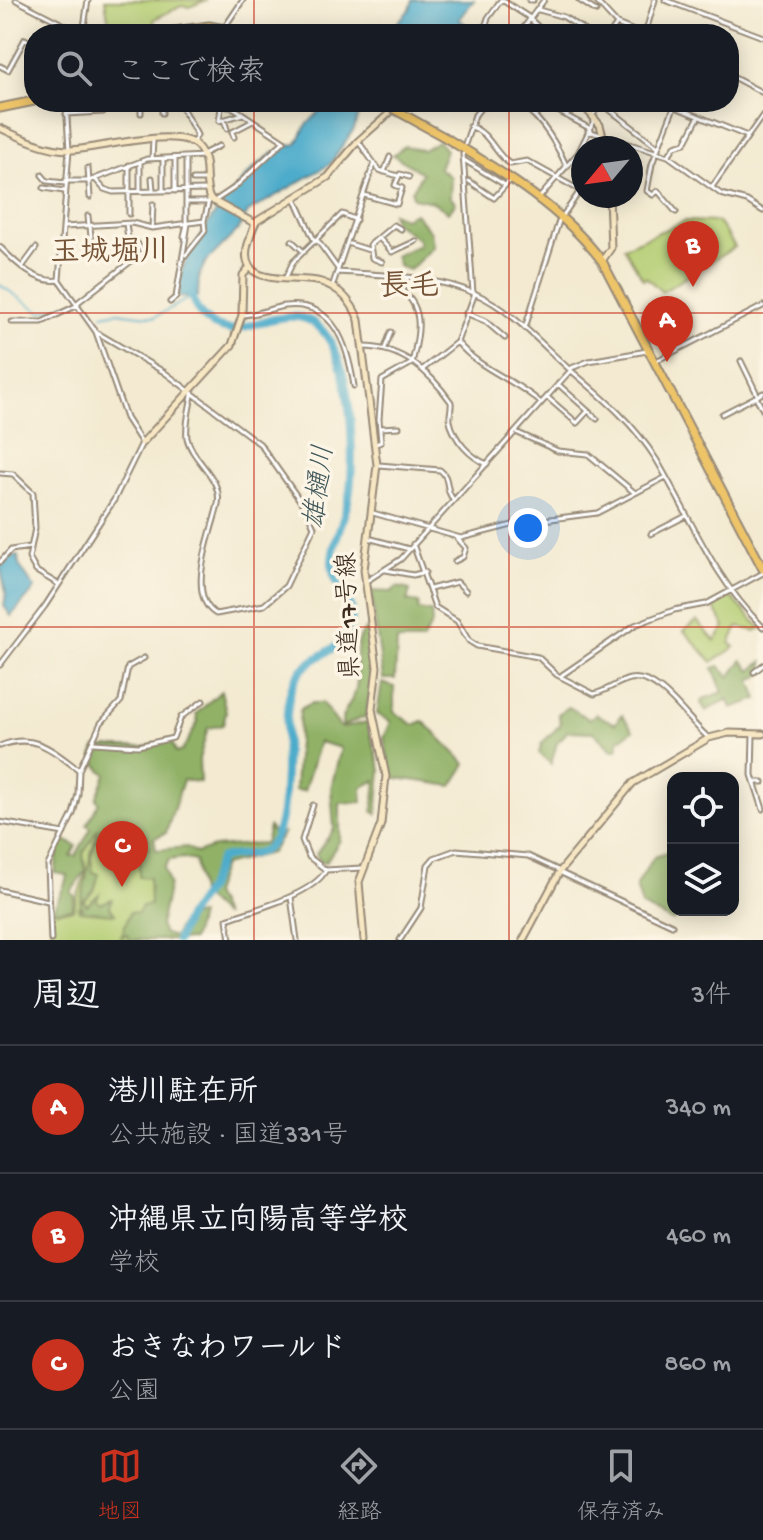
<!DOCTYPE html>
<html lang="ja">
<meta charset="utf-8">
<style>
:root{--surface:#171b24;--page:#242831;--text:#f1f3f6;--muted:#9ea1a6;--line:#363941;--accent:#c8321e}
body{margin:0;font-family:"Gochi Hand","Klee One",sans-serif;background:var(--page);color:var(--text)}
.controls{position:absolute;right:24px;bottom:24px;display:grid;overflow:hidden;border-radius:16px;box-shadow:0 4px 20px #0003}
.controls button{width:72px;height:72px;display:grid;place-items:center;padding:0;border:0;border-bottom:2px solid var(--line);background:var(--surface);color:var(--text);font:40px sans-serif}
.compass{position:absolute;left:571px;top:136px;width:72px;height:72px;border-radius:50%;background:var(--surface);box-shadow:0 4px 20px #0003;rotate:241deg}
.you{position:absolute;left:528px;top:528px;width:28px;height:28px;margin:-20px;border:6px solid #fff;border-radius:50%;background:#1a73e8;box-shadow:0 0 0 12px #1a73e833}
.badge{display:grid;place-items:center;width:52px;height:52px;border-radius:50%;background:var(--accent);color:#fff;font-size:26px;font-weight:700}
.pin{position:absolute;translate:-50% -66px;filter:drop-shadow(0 2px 4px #0008)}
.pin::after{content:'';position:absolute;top:42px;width:28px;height:24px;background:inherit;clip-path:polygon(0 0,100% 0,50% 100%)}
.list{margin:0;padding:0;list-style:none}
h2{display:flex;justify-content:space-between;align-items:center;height:104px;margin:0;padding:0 32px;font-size:34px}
h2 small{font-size:26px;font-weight:400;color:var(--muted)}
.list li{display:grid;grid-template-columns:52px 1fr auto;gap:24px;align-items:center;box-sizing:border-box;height:128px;padding:0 32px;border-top:2px solid var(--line)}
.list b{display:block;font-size:30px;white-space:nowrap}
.list p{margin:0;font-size:26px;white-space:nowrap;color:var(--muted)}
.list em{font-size:26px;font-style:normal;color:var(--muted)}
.icon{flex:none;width:44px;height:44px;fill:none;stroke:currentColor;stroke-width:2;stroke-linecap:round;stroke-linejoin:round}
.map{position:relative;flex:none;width:763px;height:940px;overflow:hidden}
.search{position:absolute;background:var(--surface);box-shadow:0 4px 20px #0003;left:24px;right:24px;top:24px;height:88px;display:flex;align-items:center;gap:20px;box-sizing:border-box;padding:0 28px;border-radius:32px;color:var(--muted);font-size:30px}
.sheet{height:488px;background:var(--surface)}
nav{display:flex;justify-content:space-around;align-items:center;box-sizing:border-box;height:112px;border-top:2px solid var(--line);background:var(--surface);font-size:22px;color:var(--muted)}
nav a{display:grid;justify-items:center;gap:4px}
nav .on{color:var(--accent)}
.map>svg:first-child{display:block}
.green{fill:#b5ce74;stroke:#787c49;stroke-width:2}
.forest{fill:#90b166;stroke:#666e42;stroke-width:2}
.water{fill:#4daccb;stroke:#446b74;stroke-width:2}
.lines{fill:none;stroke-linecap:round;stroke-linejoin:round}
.stream{stroke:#4daccb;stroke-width:2}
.river{stroke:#4daccb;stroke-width:8}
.street-casing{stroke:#978a78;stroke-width:7}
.secondary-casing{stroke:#978a78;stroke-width:9}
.highway-casing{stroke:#978a78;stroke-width:11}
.street{stroke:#fff;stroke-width:3}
.secondary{stroke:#f8e7c3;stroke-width:5}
.highway{stroke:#eec469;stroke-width:7}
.highway-bridge-casing{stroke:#978a78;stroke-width:11;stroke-linecap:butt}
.highway-bridge{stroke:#eec469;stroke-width:7}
.grid{fill:none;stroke:#c8321e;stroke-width:2;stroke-opacity:0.55}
.labels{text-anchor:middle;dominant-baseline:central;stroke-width:7;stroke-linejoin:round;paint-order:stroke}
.street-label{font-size:26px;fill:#3b2a1e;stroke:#fcf5e5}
.water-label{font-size:28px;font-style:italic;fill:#41585b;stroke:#fcf5e5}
.quarter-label{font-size:30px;font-weight:bold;fill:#755337;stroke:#fcf5e5}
</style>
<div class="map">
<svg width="763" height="940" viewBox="0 0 763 940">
<rect width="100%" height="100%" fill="#fcf5e5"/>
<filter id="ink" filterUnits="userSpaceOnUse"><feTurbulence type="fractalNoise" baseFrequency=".0125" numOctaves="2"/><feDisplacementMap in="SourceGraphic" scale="16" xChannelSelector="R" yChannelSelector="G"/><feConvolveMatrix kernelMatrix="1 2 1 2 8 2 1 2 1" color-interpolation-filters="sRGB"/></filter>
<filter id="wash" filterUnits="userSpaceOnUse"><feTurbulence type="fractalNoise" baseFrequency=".006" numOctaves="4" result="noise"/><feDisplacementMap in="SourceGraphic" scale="32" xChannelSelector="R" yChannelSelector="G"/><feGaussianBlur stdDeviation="1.8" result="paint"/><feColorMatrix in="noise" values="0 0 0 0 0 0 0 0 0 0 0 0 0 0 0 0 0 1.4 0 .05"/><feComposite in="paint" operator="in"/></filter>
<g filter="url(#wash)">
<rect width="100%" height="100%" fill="#f3ead1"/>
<path class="green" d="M105,0H207L189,7L181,6L154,19L155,29L133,34L124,27L109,24Z
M685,221L718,222L735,247L662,292L646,277L643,279L624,247Z
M729,595L761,628L755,631L738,627L730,643L735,647L712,662L684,631L697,621L715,641L725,627L712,604Z
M115,824L154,835L148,940H52L50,911L73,910L86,871L83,854L96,829Z"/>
<path class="forest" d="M438,141L446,150L439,168L451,177L450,197L456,203L448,212L433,202L413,198L412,191L422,173L393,155L404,146L423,150Z
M392,213L404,218L415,213L431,232L433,247L410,270L399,267L395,256L419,245L418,239L394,222Z
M397,587L410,590L407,601L419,603L418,610L431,612L432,624L422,641H397L395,679H383L371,591L391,592Z
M368,626L371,677L367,716L342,726C341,710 353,703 356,689C360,667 350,644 368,626Z
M742,660L751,671L763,661V673L751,681L758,699L732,708L728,699L706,711L701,703L703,699L723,692L713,668L719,666L730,677Z
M382,683L394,687V712L414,725L423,721L466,764L452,786L391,777L384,738L391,722L377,714Z
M221,691L226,711L223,725L208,728L199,759L200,782L183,780L166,833L154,838L156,850L187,847L196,853L214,847L265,843L269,827L274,834L271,847L284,832L271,853L223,865L213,894L224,917L200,894L195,861L183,858L169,860L164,868L169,884L160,926L164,934L175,937C178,924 186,916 200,915L192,940H130L127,934L121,937L130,912L138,913L142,906L150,905L149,878L139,877V851L149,849L147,835C126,836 125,824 97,830L83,854L85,871L71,892L75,896L72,909L52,911C57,900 65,889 67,875L55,873L58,852L65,840L76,846L71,856H76L91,828L87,825L99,802L96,799L106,774C98,768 89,757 96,747H145L171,740L176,753L182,751L198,722L196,714Z
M312,703H322L341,728L367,722L381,770L377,814L373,812L376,780L362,787V802L340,803V840L326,862H320L316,854L334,829L331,788L341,748L319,742L304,791L295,790L300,709Z
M569,707L589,719L596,714L615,724L622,715L633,730L619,740L617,750H612L593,732L568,731L557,743L551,764L539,753L542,743L561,724L558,714Z
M111,830L108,840L96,841L91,857L93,872L99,874L94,891L83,901L87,905L99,894L97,900L100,904L112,899L110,907L115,914L79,911L78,907L83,908L80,904C88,879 87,856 98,833Z
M673,851V910H688L672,921L642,906L636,886L654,857Z"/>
<path class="water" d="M413,0H474L459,19L469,27L463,34H387L410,9Z
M328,102H378L361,105L354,129L330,164L248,212L238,230L205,263L199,276L198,296L179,297C179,285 180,272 186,261C204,226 257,148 297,144L305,127Z
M13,556H18L19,565L35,589L11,616L4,606L6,593L0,566Z"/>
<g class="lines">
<path class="stream" d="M0,285L41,312L71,303
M102,315L118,312L155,317L191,297"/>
<path class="river" d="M177,940L186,919L208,888L220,859C233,853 249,857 262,851C298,836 277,719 293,684C302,661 326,655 344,641C367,594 332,596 332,562C333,540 345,518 349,497C356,456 354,322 297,317C276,315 252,326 231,330C208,327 194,313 190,289"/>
</g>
</g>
<g filter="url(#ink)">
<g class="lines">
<defs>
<path id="street" d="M16,0L82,34
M502,0L530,18
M529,0H533
M579,0L596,11
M595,0L617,24L641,34
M665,0L763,37
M539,10L564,17L590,34
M530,19L546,34L548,30L556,34
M83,34L88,0
M220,34L243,0
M483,34L488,18L501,0
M519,34L544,0
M610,34L617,24
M645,34L655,0
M0,66L8,70L25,39L34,45
M729,75L763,93
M66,102L69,150L59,280L96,332L164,372L260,444L306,509L314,527L286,586L264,605L216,614C184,595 213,530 218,504C223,478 192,461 187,438C185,425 190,408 192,395
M141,102V113
M162,102V113
M179,102L197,135L193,143
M203,102L234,108L284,141L234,188L213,202
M516,102C540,114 556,143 567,167
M541,102L589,128
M663,102L747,136
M601,103L658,147
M221,107L219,121L243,114
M66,114L103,112
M593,115L601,102
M224,120L227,129
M470,126C491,134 493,152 510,164L527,161L583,192
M588,131L668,156L721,194L747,201L763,211
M234,137L232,132L253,121
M358,141L379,170L398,176
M465,144L475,115L485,102
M203,154L219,146
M463,154L473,293
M668,156L675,146L685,143L698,118
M175,158V191
M152,159L153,140
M163,159V191
M186,159V222
M464,160L505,185
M88,168L90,197
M384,172L390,157
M42,175L47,181L65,183
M152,178L153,190
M95,179L104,189L113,192L206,190
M193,180H205
M65,181H89L147,159L204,156
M469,181L494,198L511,179
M712,187L763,115
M44,188L64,191
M140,191V162
M364,195L397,204L402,188L395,185L400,174L409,177
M597,196L609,199
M540,197L578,153L595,119
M295,198L315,242
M186,202H206
M676,212L658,191L653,195L647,191L652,164L676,102
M129,214V165
M88,216L89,226
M90,226L91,237
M64,227L132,223L152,228L204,221L209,200
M152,228L153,204
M184,236L187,224
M380,239L392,252L416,241
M317,240L338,269
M292,241L304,252
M350,244L369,250
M0,247C15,262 36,284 59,280
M186,255L205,231L204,221
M382,262L372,258L370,245L394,225L401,229
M22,267L36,248
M337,272C382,275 431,275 474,293C511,309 539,342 568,368C602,397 632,421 656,459C691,518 713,578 763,627
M407,278L402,291C426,309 418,338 412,363
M285,279L293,262L342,214L356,220
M332,287L374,163
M170,302L176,297L188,224
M77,303L143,252L135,240L128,238L126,224
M466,313L485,321L505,338
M242,315C257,315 270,308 285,306C335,300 348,347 354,386
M12,322H42L78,305
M525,328L559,221L580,191
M457,342C481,371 515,379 541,403
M363,347C402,347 429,371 451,402C452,408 449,414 450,421C454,440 470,457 487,464
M385,348L391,332
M656,361L763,306
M741,361L758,396
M423,369L457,342L475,293
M569,369L589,361L647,351
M558,384L597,419
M547,397L577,423L588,411
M756,397L763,410
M722,414L763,393
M380,428L399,427
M518,433L558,451L588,454L635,493
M376,444L381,442L379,419L382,380L412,363
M379,465L440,470C451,478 444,491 454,500
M0,473L13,474L33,493L35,528L29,558L36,571L58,584
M373,513L461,538L520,523L597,513L666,477
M651,534L686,516
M368,538L409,549
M413,544L435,607L457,621L469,641L477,646L538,657L557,675L594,694C607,691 617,682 630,679C660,673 688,722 709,738
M455,561L463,557L466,548L457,538
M0,562L11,550L30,547
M386,570L413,575L425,572
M365,582L401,559L571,370
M430,589L457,582L466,591
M0,665L45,606L114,500L142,443L126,418L96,332
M754,672L763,665
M562,675L635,625L674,610L706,604L763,573
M753,735L752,775L763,809
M94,743L138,746L173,738L181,717L203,701
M0,746C34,732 52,750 79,770
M754,782H763
M313,805L302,840L309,857L326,870L362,868
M0,822L64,833
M559,872L672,925
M0,890L48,901
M291,897L297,940
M51,940L48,865L73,814L78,794L79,770L101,723L121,701L128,667L144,658
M230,940L227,919C253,910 313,895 326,870
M400,940L421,908L428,865L434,858L456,850L528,856L560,871"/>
<path id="secondary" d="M580,102L600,125L606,148
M0,128C21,138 46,150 70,150C98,149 178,126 197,146C212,162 202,182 210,199L254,223
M602,261L611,248L609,196
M142,443L232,345L242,315L243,275L249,268
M364,940L359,882L381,824L386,776L372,709L377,667L364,570L377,465L359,320C352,302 340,288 321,282C295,275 236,289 248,244C251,236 252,228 257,221L328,177L358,141L402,102
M523,940L560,871L633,783L709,738L729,733L763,734"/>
<path id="highway" d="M153,34L209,26L253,34
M0,108L34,101
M446,138C502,172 562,208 602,261L763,569"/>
</defs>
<use href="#street" class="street-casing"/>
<use href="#secondary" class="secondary-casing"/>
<use href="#highway" class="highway-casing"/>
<use href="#street" class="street"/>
<use href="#secondary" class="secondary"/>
<use href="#highway" class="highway"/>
<defs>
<path id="highway-bridge" d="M381,102L446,138"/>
</defs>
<use href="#highway-bridge" class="highway-bridge-casing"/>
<use href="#highway-bridge" class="highway-bridge"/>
</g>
</g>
<path class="grid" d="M254,0V34M509,0V34M254,102V940M509,102V940M0,313H763M0,627H763"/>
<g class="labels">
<g class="street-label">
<text transform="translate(351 616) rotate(-92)">県道17号線</text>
</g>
<g class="water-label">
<text transform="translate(321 487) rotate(-83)">雄樋川</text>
</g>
<g class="quarter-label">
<text x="110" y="254">玉城堀川</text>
<text x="409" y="288">長毛</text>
</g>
</g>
</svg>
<div class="controls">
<button><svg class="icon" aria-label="locate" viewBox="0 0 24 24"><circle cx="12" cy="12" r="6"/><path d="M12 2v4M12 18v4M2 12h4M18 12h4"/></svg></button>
<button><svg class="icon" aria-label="layers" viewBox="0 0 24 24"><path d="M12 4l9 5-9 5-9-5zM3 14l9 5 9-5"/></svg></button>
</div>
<svg class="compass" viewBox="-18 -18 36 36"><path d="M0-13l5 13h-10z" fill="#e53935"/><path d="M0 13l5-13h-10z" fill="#9ea1a6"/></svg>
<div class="you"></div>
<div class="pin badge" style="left:667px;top:362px">A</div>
<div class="pin badge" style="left:693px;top:287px">B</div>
<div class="pin badge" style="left:122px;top:887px">C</div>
<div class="search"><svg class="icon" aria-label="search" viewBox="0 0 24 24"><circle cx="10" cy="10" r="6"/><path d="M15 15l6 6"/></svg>ここで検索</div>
</div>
<section class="sheet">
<h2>周辺<small>3件</small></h2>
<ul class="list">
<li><span class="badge">A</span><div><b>港川駐在所</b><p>公共施設 · 国道331号</p></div><em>340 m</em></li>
<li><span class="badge">B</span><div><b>沖縄県立向陽高等学校</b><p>学校</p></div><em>460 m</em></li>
<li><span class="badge">C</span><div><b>おきなわワールド</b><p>公園</p></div><em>860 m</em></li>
</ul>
</section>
<nav>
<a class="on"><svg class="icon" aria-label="map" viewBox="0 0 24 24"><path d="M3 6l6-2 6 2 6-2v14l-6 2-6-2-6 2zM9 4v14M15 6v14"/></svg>地図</a>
<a><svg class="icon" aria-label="directions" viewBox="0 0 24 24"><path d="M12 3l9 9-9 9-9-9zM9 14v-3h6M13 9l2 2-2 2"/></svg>経路</a>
<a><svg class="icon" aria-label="saved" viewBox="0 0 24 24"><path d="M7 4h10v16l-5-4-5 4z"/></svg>保存済み</a>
</nav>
